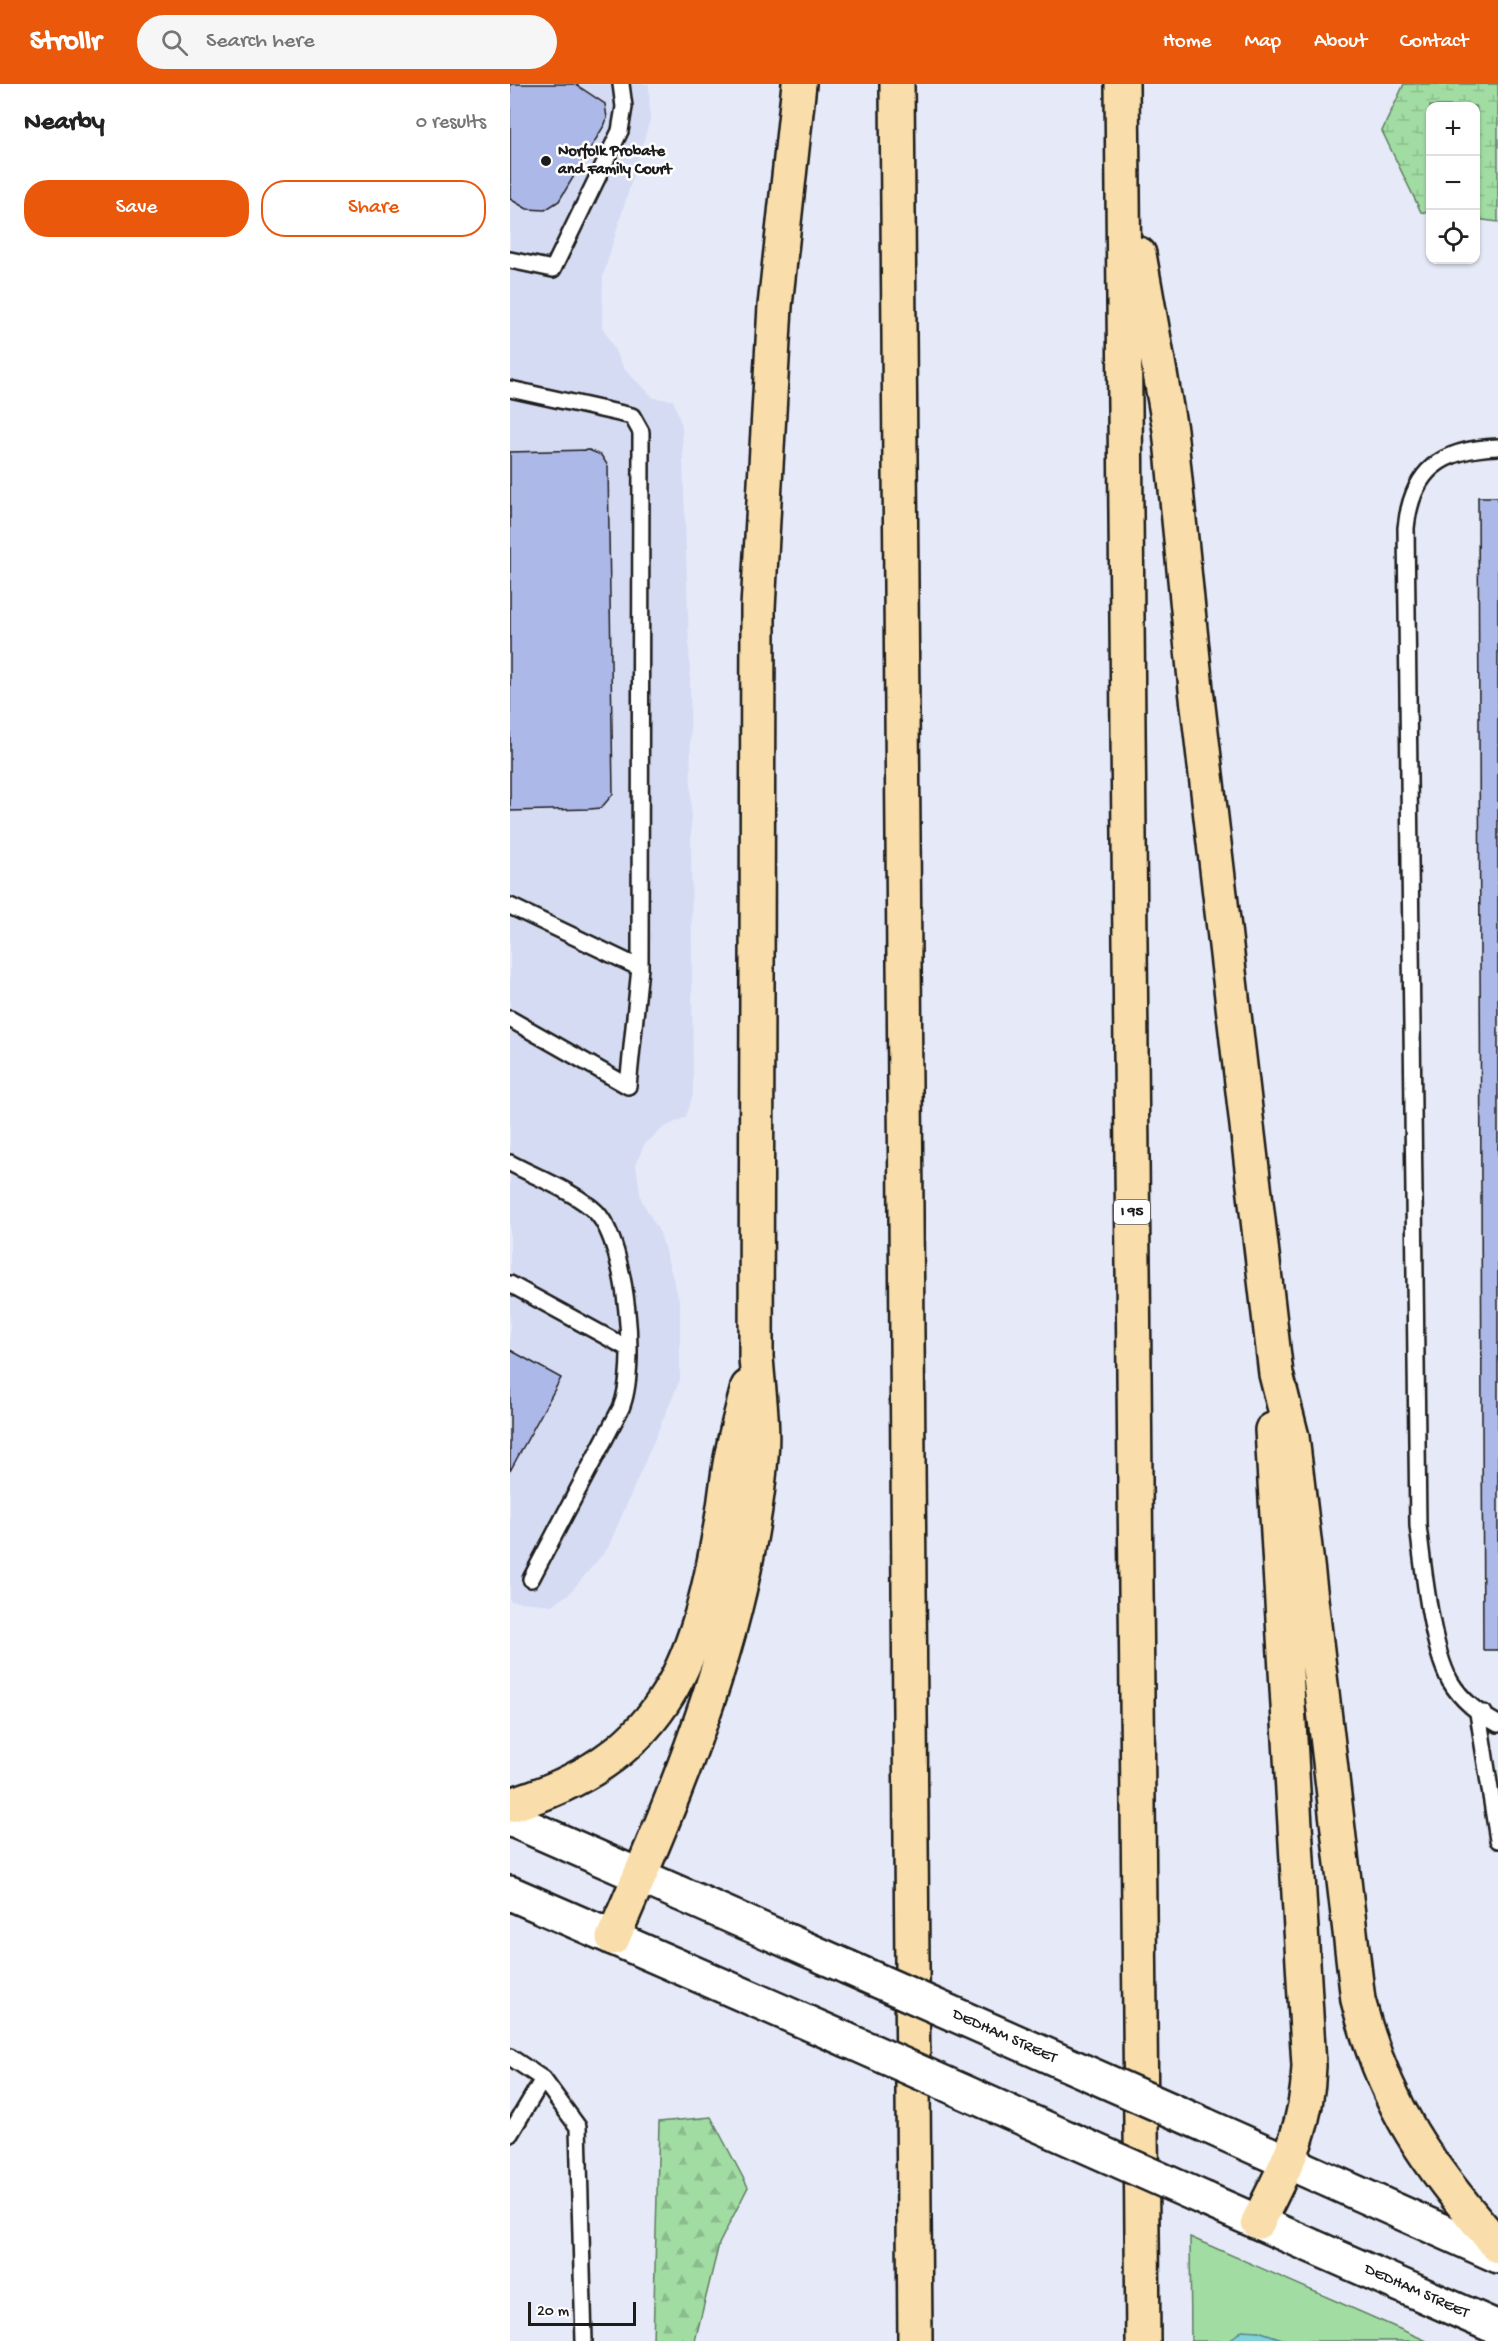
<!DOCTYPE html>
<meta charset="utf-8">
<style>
:root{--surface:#fff;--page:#f6f6f6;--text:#222;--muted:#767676;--line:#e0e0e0;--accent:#ea580c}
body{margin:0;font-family:"Gochi Hand",sans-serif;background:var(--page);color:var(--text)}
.controls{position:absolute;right:18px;top:18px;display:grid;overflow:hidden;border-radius:12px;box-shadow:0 2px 4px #0004}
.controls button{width:54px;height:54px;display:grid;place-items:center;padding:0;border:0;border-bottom:2px solid var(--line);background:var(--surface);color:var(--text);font:30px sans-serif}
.scale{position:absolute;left:18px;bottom:15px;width:108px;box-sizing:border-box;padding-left:6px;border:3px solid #1c1c1c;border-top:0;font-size:16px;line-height:21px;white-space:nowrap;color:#1c1c1c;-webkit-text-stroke:4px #fff;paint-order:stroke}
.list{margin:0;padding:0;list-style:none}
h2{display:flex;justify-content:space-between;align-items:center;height:78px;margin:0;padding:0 24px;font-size:26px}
h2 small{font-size:20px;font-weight:400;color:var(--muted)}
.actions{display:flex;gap:12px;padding:18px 24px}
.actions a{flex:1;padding:14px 0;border:2px solid var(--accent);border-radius:24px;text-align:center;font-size:21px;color:var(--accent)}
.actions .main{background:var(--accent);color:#fff}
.icon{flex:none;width:33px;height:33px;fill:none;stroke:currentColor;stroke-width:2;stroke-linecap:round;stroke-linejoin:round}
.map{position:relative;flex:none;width:988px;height:2257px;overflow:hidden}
header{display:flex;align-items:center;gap:36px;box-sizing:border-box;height:84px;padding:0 30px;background:var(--accent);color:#fff}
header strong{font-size:28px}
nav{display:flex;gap:33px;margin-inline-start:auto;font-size:21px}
.search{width:420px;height:54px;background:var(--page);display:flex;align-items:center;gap:15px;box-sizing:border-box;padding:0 21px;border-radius:33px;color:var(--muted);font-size:22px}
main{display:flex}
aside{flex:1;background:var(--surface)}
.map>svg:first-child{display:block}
.built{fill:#d5dbf3}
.grass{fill:#a1dca3;stroke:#5e7c60;stroke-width:1.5}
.forest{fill:url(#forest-firs);stroke:#5e7c60;stroke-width:1.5}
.wetland{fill:url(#wetland-marsh);stroke:#5e7c60;stroke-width:1.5}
.water{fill:#82d2dc;stroke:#59898f;stroke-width:1.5}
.building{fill:#acb8e8;stroke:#1c1c1c;stroke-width:1.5}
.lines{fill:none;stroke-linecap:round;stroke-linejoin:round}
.lane-casing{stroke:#1c1c1c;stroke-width:20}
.secondary-casing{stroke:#1c1c1c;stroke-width:38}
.highway-casing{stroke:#1c1c1c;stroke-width:38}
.lane{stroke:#fff;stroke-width:15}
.secondary{stroke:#fff;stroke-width:33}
.highway{stroke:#f9deab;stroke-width:33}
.secondary-bridge-casing{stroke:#1c1c1c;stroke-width:38;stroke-linecap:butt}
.secondary-bridge{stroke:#fff;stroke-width:33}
.poi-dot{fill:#1c1c1c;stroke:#fff;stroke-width:2}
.labels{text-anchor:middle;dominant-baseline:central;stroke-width:5;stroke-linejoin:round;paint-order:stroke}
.shield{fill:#fff;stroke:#606060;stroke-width:1.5}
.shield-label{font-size:15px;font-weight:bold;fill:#1c1c1c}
.poi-label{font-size:16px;font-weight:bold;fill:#1c1c1c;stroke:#fff;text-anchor:start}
.street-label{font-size:16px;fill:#1c1c1c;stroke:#fff}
</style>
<header>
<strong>Strollr</strong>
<div class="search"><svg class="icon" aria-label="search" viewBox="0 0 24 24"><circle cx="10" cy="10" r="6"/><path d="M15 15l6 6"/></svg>Search here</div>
<nav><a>Home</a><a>Map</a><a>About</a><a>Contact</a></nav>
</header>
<main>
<aside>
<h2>Nearby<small>0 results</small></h2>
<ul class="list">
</ul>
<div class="actions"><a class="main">Save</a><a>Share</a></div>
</aside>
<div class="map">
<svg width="988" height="2257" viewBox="0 0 988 2257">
<defs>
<pattern id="forest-firs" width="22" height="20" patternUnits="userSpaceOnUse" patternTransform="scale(1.5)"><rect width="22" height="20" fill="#a1dca3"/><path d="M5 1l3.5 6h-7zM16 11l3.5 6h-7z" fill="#8abc8c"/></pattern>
<pattern id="wetland-marsh" width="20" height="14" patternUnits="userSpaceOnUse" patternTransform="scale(1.5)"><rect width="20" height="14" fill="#a1dca3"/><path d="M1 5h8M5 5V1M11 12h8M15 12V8" fill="none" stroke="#8abc8c"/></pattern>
</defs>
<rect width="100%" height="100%" fill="#e6eaf8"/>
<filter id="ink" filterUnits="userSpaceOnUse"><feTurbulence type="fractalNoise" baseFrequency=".0167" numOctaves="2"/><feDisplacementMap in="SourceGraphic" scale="12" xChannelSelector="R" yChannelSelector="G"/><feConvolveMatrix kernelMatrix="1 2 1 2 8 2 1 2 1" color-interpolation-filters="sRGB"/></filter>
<g filter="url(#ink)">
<path class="built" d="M0,0H139L140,36L93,192L92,242L115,286L144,314L163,316L172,342L180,591L183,1010L176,1033L153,1044L134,1061L126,1080L131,1115L150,1149L170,1219V1296L98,1464L59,1510L42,1521L0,1517Z"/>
<path class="grass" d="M680,2153L917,2257H778L748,2247L719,2257H681Z"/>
<path class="forest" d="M201,2033L238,2103L209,2160L185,2257H143L149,2038Z"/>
<path class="wetland" d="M894,0H988V138L966,135V22H920V129L911,128L872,47Z"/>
<path class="water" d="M732,2246L748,2247L778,2257H719Z"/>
<path class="building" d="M0,0H65L95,20L97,34L95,40L49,117L35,126L17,125L0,115Z
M79,366L91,371L98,382L103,710L91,724L80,725L0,727V368Z
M968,413H988V1566H973Z
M0,1266L51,1294L0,1387Z"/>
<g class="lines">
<defs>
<path id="lane" d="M0,176L43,185L110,47L114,23L111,0
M0,305L122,332L131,348L130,884
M988,363C931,365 902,386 896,444L908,1442C913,1481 921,1563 940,1597C952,1617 968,1629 988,1640
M0,822L130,884L118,1002L0,935
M0,1079C26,1093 68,1109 87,1129C117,1162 128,1284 111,1324L21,1495
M0,1200L119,1265
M974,1629H968L988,1756
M0,1973L33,1995L68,2043L74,2257
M0,2050L33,1995"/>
<path id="secondary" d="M0,1735L337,1883
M0,1809L337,1956
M695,2041L988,2172
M695,2115L988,2244"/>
<path id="highway" d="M387,0L405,2257
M612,0L633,2257
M629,170L660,346L686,605L766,1290L782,1353L848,1916C875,2022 917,2081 988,2162
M0,1721C151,1675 186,1587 211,1441C216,1416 217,1390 223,1365C227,1344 233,1324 238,1303
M103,1854C170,1700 237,1542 251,1373C254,1340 248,1305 246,1273L248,524L265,222L289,0
M748,2138C776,2082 797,2047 799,1982L762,1346"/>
</defs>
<use href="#lane" class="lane-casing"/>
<use href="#secondary" class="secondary-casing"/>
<use href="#highway" class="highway-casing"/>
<use href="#lane" class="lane"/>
<use href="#secondary" class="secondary"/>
<use href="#highway" class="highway"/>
<defs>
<path id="secondary-bridge" d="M337,1883L695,2041
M337,1956L695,2115"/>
</defs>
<use href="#secondary-bridge" class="secondary-bridge-casing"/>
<use href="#secondary-bridge" class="secondary-bridge"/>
</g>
</g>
<circle class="poi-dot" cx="36" cy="77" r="6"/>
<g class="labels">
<rect class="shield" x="604" y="1116" width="36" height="24" rx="4.5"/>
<g class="shield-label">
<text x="622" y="1128">I 95</text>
</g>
<g class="poi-label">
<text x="48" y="68">Norfolk Probate<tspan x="48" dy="18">and Family Court</tspan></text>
</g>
<g class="street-label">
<text transform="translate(494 1953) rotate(24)">DEDHAM STREET</text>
<text transform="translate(906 2208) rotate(24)">DEDHAM STREET</text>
</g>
</g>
</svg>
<div class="controls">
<button>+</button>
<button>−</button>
<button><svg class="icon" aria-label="locate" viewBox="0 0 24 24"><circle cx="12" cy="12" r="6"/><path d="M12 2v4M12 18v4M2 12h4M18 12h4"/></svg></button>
</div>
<div class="scale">20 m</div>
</div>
</main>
